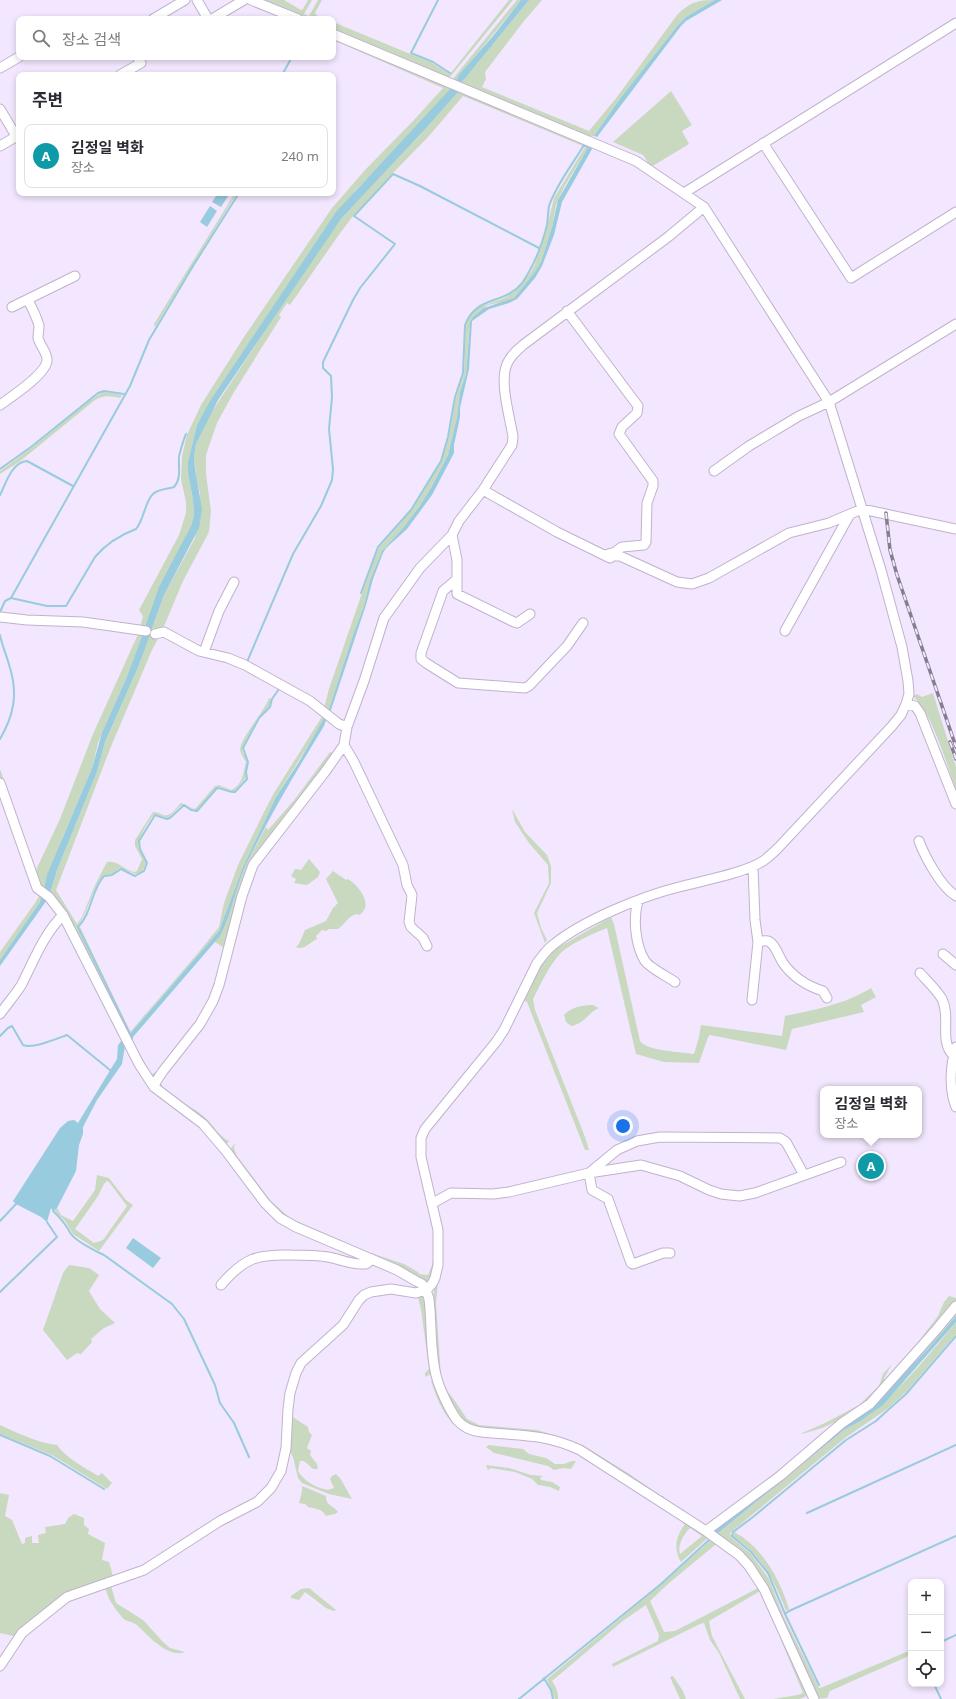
<!DOCTYPE html>
<html lang="ko">
<meta charset="utf-8">
<style>
:root{--surface:#fff;--page:#f7f7f7;--text:#2b2b33;--muted:#7c7c81;--line:#e1e1e2;--accent:#2563eb}
body{margin:0;font-family:"Noto Sans","Noto Sans KR",sans-serif;background:var(--page);color:var(--text)}
.controls{position:absolute;right:12px;bottom:12px;display:grid;overflow:hidden;border-radius:8px;box-shadow:0 2px 6px #0003}
.controls button{width:36px;height:36px;display:grid;place-items:center;padding:0;border:0;border-bottom:1px solid var(--line);background:var(--surface);color:var(--text);font:20px sans-serif}
.you{position:absolute;left:623px;top:1126px;width:14px;height:14px;margin:-10px;border:3px solid #fff;border-radius:50%;background:#1a73e8;box-shadow:0 0 0 6px #1a73e833}
.badge{display:grid;place-items:center;width:26px;height:26px;border-radius:50%;background:var(--accent);color:#fff;font-size:13px;font-weight:700}
.pin{position:absolute;translate:-50% -50%;border:2px solid #fff;box-shadow:0 1px 4px #0006}
.popup{position:absolute;left:820px;top:1086px;width:102px;height:52px;box-sizing:border-box;display:grid;place-content:center;border-radius:8px;background:var(--surface);filter:drop-shadow(0 1px 3px #0005);font-size:13px;white-space:nowrap;color:var(--muted)}
.popup b{font-size:15px;color:var(--text)}
.popup::after{content:'';position:absolute;left:50%;top:100%;margin-left:-8px;border:8px solid transparent;border-top-color:var(--surface)}
.list{margin:0;padding:0;list-style:none}
h2{display:flex;justify-content:space-between;align-items:center;height:52px;margin:0;padding:0 16px;font-size:17px}
h2 small{font-size:13px;font-weight:400;color:var(--muted)}
.list li{display:grid;grid-template-columns:26px 1fr auto;gap:12px;align-items:center;box-sizing:border-box;height:64px;margin:0 8px 8px;padding:0 8px;border:1px solid var(--line);border-radius:8px}
.list b{display:block;font-size:15px;white-space:nowrap}
.list p{margin:0;font-size:13px;white-space:nowrap;color:var(--muted)}
.list em{font-size:13px;font-style:normal;color:var(--muted)}
.icon{flex:none;width:22px;height:22px;fill:none;stroke:currentColor;stroke-width:2;stroke-linecap:round;stroke-linejoin:round}
.map{position:relative;flex:none;width:956px;height:1699px;overflow:hidden}
.search{position:absolute;background:var(--surface);box-shadow:0 2px 6px #0003;left:16px;top:16px;width:320px;height:44px;display:flex;align-items:center;gap:10px;box-sizing:border-box;padding:0 14px;border-radius:8px;color:var(--muted);font-size:15px}
.panel{position:absolute;background:var(--surface);box-shadow:0 2px 6px #0003;left:16px;top:72px;width:320px;height:124px;border-radius:8px}
.map>svg:first-child{display:block}
.green{fill:#c9d9c0;fill-rule:evenodd}
.water{fill:#98cbdd}
.lines{fill:none;stroke-linecap:round;stroke-linejoin:round}
.stream{stroke:#98cbdd;stroke-width:2}
.minor-casing{stroke:#c0b2cd;stroke-width:11}
.minor{stroke:#fff;stroke-width:9}
.rail-casing{stroke:#867e8e;stroke-width:3.5}
.rail{stroke:#f2e7fe;stroke-width:2;stroke-dasharray:6;stroke-linecap:butt}
</style>
<div class="map">
<svg width="956" height="1699" viewBox="0 0 956 1699">
<rect width="100%" height="100%" fill="#f2e7fe"/>
<path class="green" d="M264,0H284L301,10L303,9L308,0H312L304,14L309,16L318,0H322L315,13L316,15L326,19H310Z
M509,0H513L450,77L448,78L333,29V22L432,63L450,74Z
M517,0H521L457,79L463,81L529,0H542L524,21L485,72L486,79L482,87L589,131L617,97L677,15C690,2 698,0 715,0L686,17L678,25L619,100L594,136H589L452,80Z
M333,35L453,86L419,125L356,190L311,251L229,373L197,425L188,462V473L193,500L194,515L191,526L176,556L148,621L126,679L98,743L92,768L62,839L44,890L34,872L0,777V769L36,870L60,819L93,734L139,632L143,616L139,610L179,535L186,513V502L181,479L182,456L187,435L201,405L244,337L332,208L366,169L414,120L443,88L333,40Z
M460,90L590,144L589,147L584,145L583,146L463,96L429,136L392,174L353,216L338,236L290,305L287,303L279,315L281,317L234,392L217,423L206,455V474L211,511L209,532L183,581L162,631L155,633L151,632L164,595L195,538L200,493L197,482L194,457L196,444L209,416L300,277L341,219L429,125Z
M671,91L692,125L682,131L689,144L651,167L643,155L613,142Z
M585,147L588,148L564,187L556,205L552,227L541,262L534,273L514,298L503,302L488,305L474,316L469,330L466,374L460,392L457,417L448,455L431,488L419,507L403,528L382,551L370,580L364,606L354,632L328,712L324,708L329,689L374,558L379,548L412,510L441,461L449,437L456,397L464,373L466,325L468,320L472,313L480,307L504,298L514,292L531,272L535,264L546,231L554,198Z
M235,193H237L155,327L154,324Z
M103,392L122,395L120,398C110,396 104,395 95,400L19,462L0,474V471L33,447L87,402Z
M149,635H160L152,650L110,749L56,890L77,924L82,917L95,885L107,862C117,860 125,870 134,872L137,871L142,859L135,846V840L153,812C157,812 159,813 163,815C171,818 176,807 181,803L194,809L196,808L215,786L219,785L231,790C243,785 243,773 246,762C244,758 241,755 240,750C240,738 265,711 269,698L271,699L269,707L258,718L242,748L243,753L247,760L246,777L236,790L232,792L221,787H217L196,811L184,805L180,806L168,818L156,814H154C148,822 136,840 139,849C141,854 145,857 146,863L142,872L136,874L120,868L113,874L103,875C91,891 89,911 77,927L131,1039L150,1072L152,1074L163,1068L152,1079L50,893L57,870L97,772L105,742L139,665Z
M933,693L956,767V789C946,763 933,715 913,696L917,694L922,697Z
M323,715L326,717L323,722L276,797L243,867L219,931L130,1034L79,928L80,927L130,1031H131L198,953L219,927L224,903L238,865L264,812L274,793Z
M330,752L335,754L261,849L226,949L215,942C228,924 230,902 239,882C246,863 256,845 266,827L268,830L295,799Z
M512,809L525,832L547,855L551,866V883L537,913L541,928L547,940L545,943L534,913L549,883L548,865L529,843L515,822Z
M309,859L320,872L318,877L307,885L294,883L296,879L291,876L295,869L301,870Z
M333,871L346,880L348,879C358,885 375,905 359,915L357,914C348,916 346,923 338,929H329L326,931L322,930L316,936L317,939C310,942 304,951 296,947L299,944L305,930L326,921L333,908L338,903L326,879Z
M40,894H41L40,902L0,960V952L35,903Z
M611,917L614,924L640,1041C646,1051 682,1052 694,1054L699,1037L701,1025L782,1036L785,1016C814,1010 846,1004 871,988L876,997L861,1005L864,1012L792,1029L786,1050L710,1035L708,1037L699,1063L664,1062L636,1054L607,928C594,933 569,944 560,954C548,967 541,984 533,999L535,1010L585,1137L589,1150H585L527,1002L524,1000L542,963L554,950Z
M593,1005L599,1008C588,1013 584,1024 571,1026L566,1022L564,1015C571,1007 583,1005 593,1005Z
M160,1082C168,1098 189,1104 202,1115C212,1122 218,1136 229,1141L225,1146L156,1085Z
M235,1143L234,1148L237,1156L271,1201L290,1218L368,1252L404,1264L418,1272L419,1274L428,1275L432,1265L434,1255L436,1259L430,1282H422L295,1224L274,1208L229,1151Z
M97,1175L109,1178L126,1200L133,1205L99,1251L73,1234L65,1221L54,1210L57,1208L61,1215L73,1221L95,1190ZM107,1181L109,1182L127,1206L103,1240L94,1243L75,1229L98,1196L104,1184Z
M69,1265L89,1268L99,1275L89,1291L100,1309L115,1323L104,1328L91,1339L92,1342L81,1354L77,1353L67,1360L43,1330L63,1273Z
M435,1281H438L436,1303L441,1377L448,1392L453,1398L467,1419L479,1425L537,1430L570,1440L584,1446L628,1473L661,1496H664L662,1499L584,1449L479,1429L467,1425L455,1412L438,1373L433,1303Z
M421,1293L427,1309L432,1371L431,1374L425,1377V1373L429,1369L421,1309L417,1294Z
M949,1296L956,1298V1302L910,1353L938,1316L944,1302Z
M956,1310V1316L927,1350L866,1411L714,1532L712,1529L853,1418Z
M956,1322V1334L906,1392L887,1409L845,1438L730,1533L731,1537L751,1554L769,1579L783,1615L819,1688L823,1687L911,1650V1655L830,1691L827,1698L817,1699L769,1592L717,1534L844,1430C890,1404 923,1362 956,1322Z
M892,1364L884,1378L886,1383C862,1407 834,1428 800,1434L825,1423L859,1405L879,1386L883,1374Z
M434,1380L467,1430L468,1433C446,1425 438,1401 431,1381Z
M291,1416L308,1427L309,1432L312,1435L307,1448L311,1451L310,1455L317,1464L318,1469H313L304,1461H300L298,1471C304,1481 316,1488 328,1490L334,1488L330,1479L332,1476L336,1474L340,1478L352,1499L329,1494L309,1486L302,1483L298,1478L293,1457L288,1448Z
M0,1425C17,1433 39,1443 57,1445C66,1458 84,1467 98,1476L102,1473L112,1483L107,1489L52,1455L0,1434Z
M489,1445L523,1449L529,1454L546,1458L555,1464H564L572,1461H576L571,1469L563,1468L554,1470L548,1466L494,1453L486,1447Z
M486,1465L509,1468L531,1475L543,1476L540,1478L541,1480L552,1482L560,1487L559,1491L550,1487L538,1485L532,1479L515,1472L491,1468L488,1470Z
M302,1486L326,1496C325,1505 333,1505 338,1512L335,1514L326,1516C323,1509 313,1508 308,1507L305,1504L299,1503L302,1491Z
M0,1493L9,1495L5,1516L12,1520L22,1544L25,1543V1538L32,1536V1543H39L38,1535L46,1533L45,1527L65,1524L68,1518L74,1514L84,1518V1525L89,1529L88,1534L105,1543L102,1560L109,1562L114,1580L82,1588L17,1637L0,1633Z
M687,1521L710,1536L681,1562C673,1549 676,1536 685,1524L682,1523ZM690,1528L702,1536L680,1554C677,1545 684,1534 690,1528Z
M735,1532C738,1535 742,1536 745,1539C767,1556 781,1583 789,1609L786,1611C775,1582 762,1555 734,1537L733,1535Z
M713,1538L718,1543L715,1545L669,1583L650,1601L664,1632L675,1631L760,1587L762,1590L709,1621L712,1636L745,1699H740L719,1653L710,1640L704,1623L700,1624L613,1667L612,1664L658,1641L659,1635L646,1605L624,1620L552,1681C556,1687 558,1691 558,1699H555L547,1679L661,1585Z
M105,1586H111L116,1603L143,1620L163,1642L170,1648L185,1652C169,1659 147,1635 137,1625C132,1621 125,1622 121,1616C114,1607 107,1598 105,1586Z
M309,1588L336,1610L334,1611L326,1608L305,1592L299,1600L291,1598V1596L301,1589Z
M776,1622L809,1695L800,1699H773L798,1695L803,1693L781,1640Z
M673,1676L683,1691L686,1699H680L670,1677Z"/>
<path class="water" d="M521,0H529L463,81L458,82L457,79L459,75L493,36Z
M715,0H722L686,21L681,26L597,137L594,136L619,100L678,25L686,17Z
M453,86L460,90L429,125L341,219L218,400L196,444L194,457L195,469L202,509L199,528L164,595L139,665L105,742L97,772L57,870L50,893L44,890L47,875L92,768L102,733L126,679L141,639L159,587L191,526L194,515L193,500L188,473V462L197,425L210,401L336,212Z
M590,144L593,145L592,149L562,202L554,235L542,266L535,278L517,299L509,303L489,309L472,321L469,369L460,408V417L454,445V453L432,495L407,529L386,548L383,553L373,579L366,605L330,713L328,712L354,632L364,606L370,580L382,551L403,528L419,507L431,488L448,455L457,417L460,392L466,374L470,322L474,316L484,308L514,298L534,273L541,262L552,227L558,200Z
M218,193H230L221,207L212,202Z
M210,206L217,211L207,227L200,222Z
M326,715L327,717L324,726C296,772 268,818 245,867C235,890 231,915 220,936L133,1037V1041L131,1039L130,1034L219,931L243,867L276,797L299,762Z
M41,894L47,900L0,966V960L40,902Z
M123,1039L125,1046L122,1064L97,1100L83,1127V1134L79,1145L76,1171L57,1208L53,1211L51,1208L47,1222L41,1217L16,1204L13,1201L60,1128L68,1121L74,1120L78,1123L117,1059L118,1045Z
M133,1238L161,1258L153,1268L126,1248Z
M956,1316V1322L883,1405L860,1421L844,1430L717,1534L714,1532L717,1527L842,1426L866,1411L927,1350Z"/>
<g class="lines">
<path class="stream" d="M438,0L411,53L433,62L450,73
M282,75L292,57
M0,469L31,447L98,393L104,391L124,394
M0,495C6,483 12,462 27,461L73,486
M361,593L378,547L411,510L441,461L448,437L455,397L463,373L465,325C476,295 505,305 522,283C534,266 542,245 547,225C548,219 548,212 549,206C556,185 572,165 584,145L589,148
M11,598L47,606H66L95,557C106,544 120,535 136,529C144,520 145,501 153,494C158,489 168,489 174,487C182,478 178,466 179,456C181,449 183,441 186,434
M0,612L5,601L11,598L130,386L149,340L193,266L239,193
M0,635C2,646 7,656 10,668C18,694 14,715 0,739
M247,662L293,554L321,506L332,480L333,469L329,429L332,397L331,376L323,368V362L353,300L360,288L395,244L354,216L393,174L420,186L539,248
M130,1034L78,927C92,913 91,890 104,876L112,875L121,869L135,876L144,871L147,863L140,849L139,841L155,815L167,819L170,818L184,805L191,810L197,811L217,788C224,788 228,793 235,792L247,779L246,772L248,762L243,748L259,718L270,707L272,699L279,689
M0,1036L8,1028L12,1026L23,1045C33,1049 56,1039 67,1035L110,1070
M53,1211C61,1218 66,1225 71,1234C76,1241 95,1251 104,1255L172,1304L184,1319L215,1385L220,1403L234,1423L249,1457
M0,1221L16,1204
M0,1292L57,1237L47,1222
M0,1435L50,1456L104,1489
M807,1513L956,1445
M785,1614L789,1611L956,1536
M941,1642L956,1635
M544,1678L551,1690L553,1699
M934,1684L941,1699
M819,1685L785,1614L768,1573L751,1552L732,1536L733,1532L753,1517L846,1440L876,1421L888,1410L906,1394L956,1336
M519,1699L661,1584L710,1539"/>
<defs>
<path id="minor" d="M197,0L208,19
M251,0L298,19
M153,19L185,0
M212,19L244,0
M0,68L19,57
M120,75L141,63L137,57
M0,109L16,136
M763,143L851,278L956,212
M0,146L19,135
M684,193L956,23
M12,307L75,276
M567,311L638,406L637,413L622,427L619,434L653,481V486L647,503L646,542L644,545L622,547L615,552L605,555
M0,405C11,397 45,375 47,361C48,353 40,346 38,338C38,334 39,330 39,326C37,317 32,308 28,300
M714,471L749,446L799,416L829,402L956,324
M483,490L557,532L610,558
M452,535L457,560V594L514,622L517,623L530,614
M608,556H620L677,582L692,584L709,578L789,533L829,523L850,514
M456,580L443,591L421,653V659L426,663L458,683L525,688L529,686L567,646L583,623
M0,617L27,620L83,622L146,631
M785,631L850,514L862,509L956,529
M155,634L164,632L199,651L228,658L245,665L310,701L339,724L347,727
M204,652L219,611L234,582
M906,704L915,706L920,713L956,804
M344,745L354,762L403,865L407,885L412,895L409,922L411,927L423,938L427,946
M0,783L37,888L49,897L63,915L139,1064L154,1087L203,1124L226,1151L265,1203L280,1218L296,1227L397,1270L416,1281L422,1284L426,1290L429,1299C432,1324 430,1351 436,1375C439,1388 449,1409 457,1420C463,1427 472,1431 481,1432C519,1436 544,1433 580,1450L706,1531L739,1555L749,1566L764,1589L814,1699
M919,841C925,857 941,887 956,896
M638,901C633,918 635,945 645,961C650,968 668,977 675,982
M758,942C763,941 768,939 772,944C777,949 779,957 783,963C793,977 807,986 823,991L827,998
M943,954L956,965
M920,973C927,981 936,989 942,999C951,1017 939,1041 953,1055
M752,1000L758,942L755,920L753,867
M0,1014C7,1004 16,994 22,984C34,960 44,934 63,915
M956,1047C950,1066 949,1089 956,1107
M154,1087L157,1080L163,1071L200,1024L213,1001L219,985L242,896L253,865L325,772L344,745L347,727L364,681L384,618L420,568L452,535L459,521L483,490L512,445L513,437C510,417 499,382 507,364C510,356 517,350 523,345L668,237L704,207
M433,1203L451,1193L493,1194L509,1192L589,1173L641,1165L680,1176L709,1190L721,1194L739,1196L755,1193L841,1162
M670,1253H663L633,1264L631,1263L608,1199L592,1190L589,1173L617,1150L637,1141L660,1137L780,1138L786,1142L804,1175
M221,1285C244,1258 257,1254 291,1255C303,1255 316,1255 328,1257C339,1259 350,1264 361,1264H366L372,1259
M706,1531L780,1476L842,1423L870,1404L936,1330L956,1306
M0,1666L22,1633L67,1597L144,1570L220,1521L257,1502L271,1488L281,1471L286,1448L288,1409L290,1393L296,1373L301,1363L343,1325L359,1300L364,1295L371,1292L391,1289L416,1293L426,1290L432,1284L435,1278L438,1265V1230L421,1157V1138L425,1129L496,1042L504,1030L537,963C542,957 546,950 553,945C582,921 642,896 679,887C701,881 745,873 763,861C769,857 774,852 779,847L892,726L901,715L906,704L909,694L908,681L902,647L881,570L829,402L704,207L636,161L333,34"/>
</defs>
<use href="#minor" class="minor-casing"/>
<use href="#minor" class="minor"/>
<defs>
<path id="rail" d="M886,513L890,550L897,575L956,747
M950,742L956,759"/>
</defs>
<use href="#rail" class="rail-casing"/>
<use href="#rail" class="rail"/>
</g>
</svg>
<div class="controls">
<button>+</button>
<button>−</button>
<button><svg class="icon" aria-label="locate" viewBox="0 0 24 24"><circle cx="12" cy="12" r="6"/><path d="M12 2v4M12 18v4M2 12h4M18 12h4"/></svg></button>
</div>
<div class="you"></div>
<div class="pin badge" style="left:871px;top:1166px;background:#0f9aa8">A</div>
<div class="popup"><b>김정일 벽화</b>장소</div>
<div class="search"><svg class="icon" aria-label="search" viewBox="0 0 24 24"><circle cx="10" cy="10" r="6"/><path d="M15 15l6 6"/></svg>장소 검색</div>
<section class="panel">
<h2>주변<small></small></h2>
<ul class="list">
<li><span class="badge" style="background:#0f9aa8">A</span><div><b>김정일 벽화</b><p>장소</p></div><em>240 m</em></li>
</ul>
</section>
</div>
